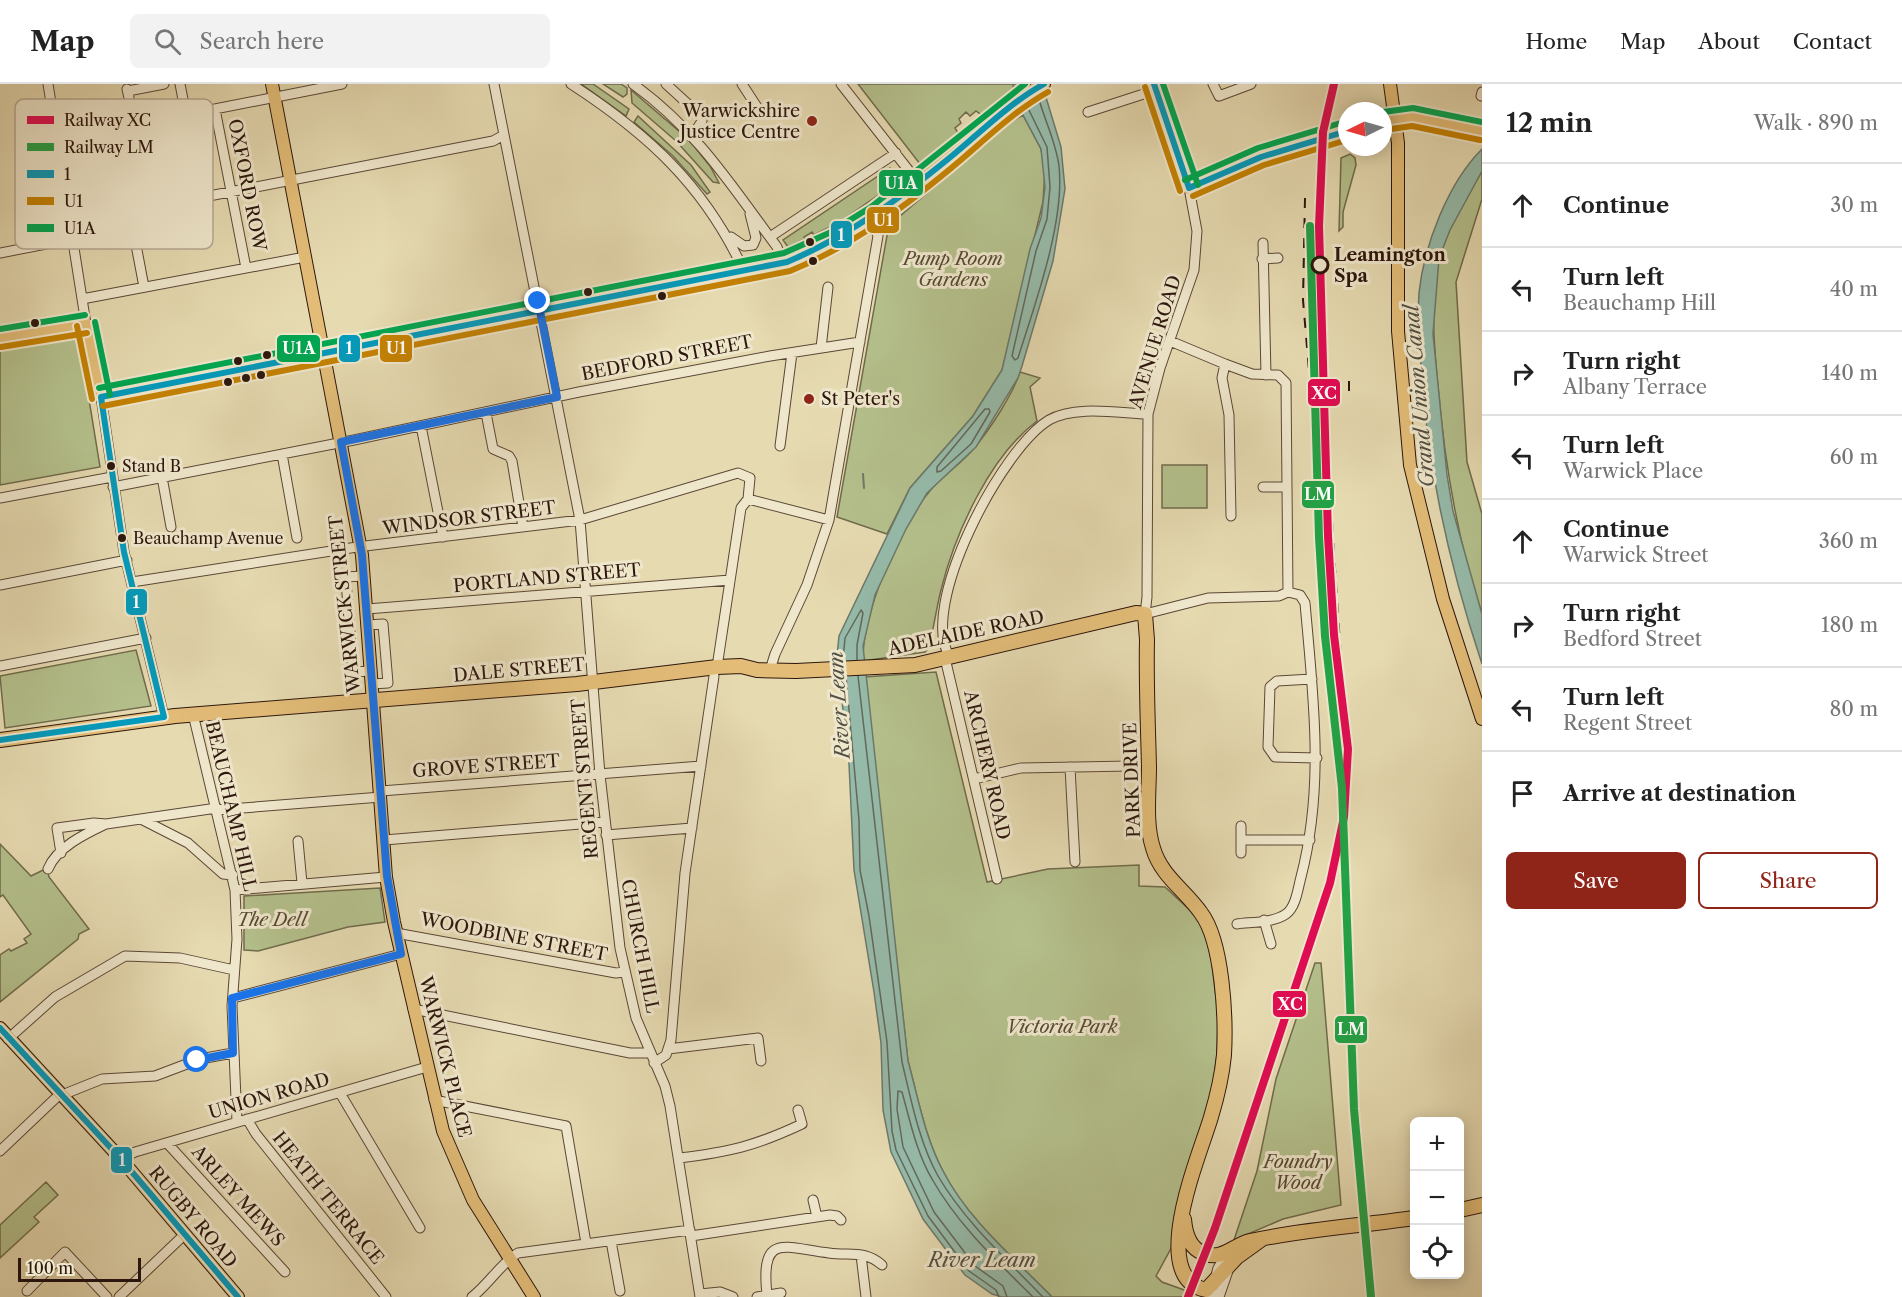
<!DOCTYPE html>
<meta charset="utf-8">
<style>
:root{--surface:#fff;--page:#f2f2f2;--text:#222;--muted:#767676;--line:#e0e0e0;--accent:#8f2418}
body{margin:0;font-family:"Libre Caslon Text",serif;background:var(--page);color:var(--text)}
.controls{position:absolute;right:18px;bottom:18px;display:grid;overflow:hidden;border-radius:9px;box-shadow:0 3px 15px #0003}
.controls button{width:54px;height:54px;display:grid;place-items:center;padding:0;border:0;border-bottom:2px solid var(--line);background:var(--surface);color:var(--text);font:30px sans-serif}
.compass{position:absolute;left:1338px;top:18px;width:54px;height:54px;border-radius:50%;background:var(--surface);box-shadow:0 3px 15px #0003;rotate:265deg}
.scale{position:absolute;left:18px;bottom:15px;width:123px;box-sizing:border-box;padding-left:6px;border:3px solid #2d160d;border-top:0;font-size:16px;line-height:21px;white-space:nowrap;color:#2d160d;-webkit-text-stroke:4px #efe7cc;paint-order:stroke}
.stop{position:absolute;width:18px;height:18px;margin:-14px;border:4px solid #1a73e8;border-radius:50%;background:#fff}
.stop.end{background:#1a73e8;border-color:#fff;box-shadow:0 2px 6px #0008}
.list{margin:0;padding:0;list-style:none}
h2{display:flex;justify-content:space-between;align-items:center;height:78px;margin:0;padding:0 24px;font-size:26px}
h2 small{font-size:20px;font-weight:400;color:var(--muted)}
.list li{display:grid;grid-template-columns:39px 1fr auto;gap:18px;align-items:center;box-sizing:border-box;height:84px;padding:0 24px;border-top:2px solid var(--line)}
.list b{display:block;font-size:22px;white-space:nowrap}
.list p{margin:0;font-size:20px;white-space:nowrap;color:var(--muted)}
.list em{font-size:20px;font-style:normal;color:var(--muted)}
.actions{display:flex;gap:12px;padding:18px 24px}
.actions a{flex:1;padding:14px 0;border:2px solid var(--accent);border-radius:9px;text-align:center;font-size:21px;color:var(--accent)}
.actions .main{background:var(--accent);color:#fff}
.icon{flex:none;width:33px;height:33px;fill:none;stroke:currentColor;stroke-width:2;stroke-linecap:round;stroke-linejoin:round}
.map{position:relative;flex:none;width:1482px;height:1213px;overflow:hidden}
header{display:flex;align-items:center;gap:36px;box-sizing:border-box;height:84px;padding:0 30px;background:var(--surface);border-bottom:2px solid var(--line)}
header strong{font-size:28px}
nav{display:flex;gap:33px;margin-inline-start:auto;font-size:21px}
.search{width:420px;height:54px;background:var(--page);display:flex;align-items:center;gap:15px;box-sizing:border-box;padding:0 21px;border-radius:9px;color:var(--muted);font-size:22px}
main{display:flex}
aside{flex:1;background:var(--surface)}
.map>svg:first-child{display:block}
.green{fill:#b4c08c;stroke:#706b4c;stroke-width:1.5}
.water{fill:#96bbaa;stroke:#6c796b;stroke-width:1.5}
.pier{fill:#e6dab1}
.lines{fill:none;stroke-linecap:round;stroke-linejoin:round}
.shore{stroke:#62685c;stroke-width:1.5}
.stream{stroke:#6c796b;stroke-width:2}
.minor-casing{stroke:#5b4736;stroke-width:11}
.major-casing{stroke:#2d160d;stroke-width:14}
.highway-casing{stroke:#2d160d;stroke-width:16}
.minor{stroke:#efe7cc;stroke-width:9}
.major{stroke:#e3bd78;stroke-width:12}
.highway{stroke:#e3bd78;stroke-width:14}
.rail{stroke:#2d160d;stroke-width:2;stroke-dasharray:10 10;stroke-linecap:butt}
.bus-1-casing{stroke:#efe7cc;stroke-width:10}
.bus-2-casing{stroke:#efe7cc;stroke-width:10}
.bus-3-casing{stroke:#efe7cc;stroke-width:10}
.bus-1{stroke:#049abb;stroke-width:6}
.bus-2{stroke:#c48203;stroke-width:6}
.bus-3{stroke:#00a651;stroke-width:6}
.rail-1-casing{stroke:#efe7cc;stroke-width:12}
.rail-2-casing{stroke:#efe7cc;stroke-width:12}
.rail-1{stroke:#df0d52;stroke-width:8}
.rail-2{stroke:#23a246;stroke-width:8}
.route{stroke:#1a73e8;stroke-width:8}
.poi-dot{fill:#8f2418;stroke:#efe7cc;stroke-width:2}
.bus-dot{fill:#2d160d;stroke:#efe7cc;stroke-width:2}
.stop-dot{fill:#efe7cc;stroke:#2d160d;stroke-width:3}
.labels{text-anchor:middle;dominant-baseline:central;stroke-width:6;stroke-linejoin:round;paint-order:stroke}
.bus-label{font-size:16px;fill:#2d160d;stroke:#efe7cc;text-anchor:start}
.poi-label{font-size:18px;fill:#2d160d;stroke:#efe7cc;text-anchor:end}
.street-label{font-size:18px;fill:#2d160d;stroke:#efe7cc}
.stop-label{font-size:18px;font-weight:bold;fill:#2d160d;stroke:#efe7cc;text-anchor:start}
.park-label{font-size:18px;font-style:italic;fill:#564933;stroke:#efe7cc}
.water-label{font-size:20px;font-style:italic;fill:#525044;stroke:#efe7cc}
.key{fill:#efe7cc;stroke:#b5a893;stroke-width:1.5}
.key-label{font-size:16px;fill:#2d160d}
.line-badge{stroke:#efe7cc;stroke-width:2}
.badge-label{font-size:16px;text-anchor:middle;font-weight:bold;fill:#fff}
</style>
<header>
<strong>Map</strong>
<div class="search"><svg class="icon" aria-label="search" viewBox="0 0 24 24"><circle cx="10" cy="10" r="6"/><path d="M15 15l6 6"/></svg>Search here</div>
<nav><a>Home</a><a>Map</a><a>About</a><a>Contact</a></nav>
</header>
<main>
<div class="map">
<svg width="1482" height="1213" viewBox="0 0 1482 1213">
<rect width="100%" height="100%" fill="#e6dab1"/>
<filter id="stains"><feTurbulence type="fractalNoise" baseFrequency=".00333" numOctaves="4"/><feColorMatrix values="0 0 0 0 .2 0 0 0 0 .09 0 0 0 0 .02 0 0 0 .5 -.17"/></filter>
<radialGradient id="worn" r=".72"><stop offset=".6" stop-color="#630" stop-opacity="0"/><stop offset="1" stop-color="#630" stop-opacity=".3"/></radialGradient>
<path class="green" d="M581,0H593L629,25L626,32Z
M603,0H621L627,4V10L623,13Z
M858,0H1013L1014,7L983,32L976,27L970,32L966,28L959,35L961,39L955,44L958,49L956,54L920,80Z
M631,6L687,54L676,57L632,19Z
M1023,31L1041,65L1045,86L1043,118L1002,286L973,332L910,404L887,450L837,433L888,146L893,138L1012,37Z
M638,32L691,81L710,108L707,110L673,72L634,38Z
M689,56L710,82L719,99L713,98L677,58Z
M1350,70L1355,74L1356,81L1343,128V143L1339,147L1341,74Z
M890,84L900,96L838,139L814,151L812,148L804,153L805,155L788,163L783,156Z
M1482,87V115L1456,198L1467,378L1482,430V530C1457,456 1445,382 1438,303C1434,261 1430,218 1439,177C1446,145 1466,114 1482,87Z
M68,251L74,253L80,260L100,383L0,401V264Z
M1020,288L1040,294L1030,303L1037,337C990,372 955,449 941,506C936,525 934,545 928,565L925,568L863,577C862,530 899,443 929,408C942,391 962,380 975,363C990,345 1013,310 1020,288Z
M1162,381H1207V424H1162Z
M136,566L151,622L5,644L0,592Z
M936,588L987,798L1048,785L1139,781V802L1165,803L1194,830L1204,847L1211,873L1218,930L1217,970L1212,1007L1174,1159L1156,1192L1162,1198L1187,1207L1185,1213H1052C1014,1174 968,1136 943,1087C925,1054 918,1013 908,977L864,593Z
M0,760L31,792L47,784L49,793L89,845L79,850L78,855L0,918V871L9,865L11,867L27,859L24,855L31,850L3,811L0,813Z
M380,804L385,838L348,843L258,867L244,866V812Z
M1315,879H1321L1341,1121L1283,1135L1234,1156L1257,1087L1276,995Z
M46,1098L58,1111L34,1133L39,1138L0,1174V1141Z"/>
<path class="water" d="M1013,0H1042L1061,63L1065,105L1053,177L1022,282L1018,294L976,363L927,409L906,445L875,511L863,562L908,977C918,1013 925,1054 943,1087C968,1136 1014,1174 1052,1213H1002L992,1210L965,1191L923,1135L891,1068L883,1026L881,959L874,908L854,786L849,680L837,572L839,552L910,404L973,332L1002,286L1030,165L1041,134L1045,103L1041,65L1023,31Z
M1482,65V87L1450,146L1439,174L1433,250L1447,391L1453,427L1482,530V580C1451,487 1429,393 1422,295C1420,267 1417,237 1419,209C1424,161 1448,99 1482,65Z"/>
<path class="pier" d="M1026,0H1042L1044,13L1020,29L1012,9Z"/>
<g class="lines">
<path class="shore" d="M1026,20L1047,63L1050,103L1047,135L1036,167L1012,272L1015,276L1018,274C1035,220 1065,138 1059,82C1056,58 1044,35 1038,12
M985,325H989L990,328L971,360L941,387L937,388V383Z
M843,576L845,554L861,526L863,529L857,561V576
M858,592L902,978C911,1015 919,1058 938,1092C965,1138 1006,1175 1043,1213
M846,593L859,736L860,786L869,832L887,958L892,1047L896,1066L928,1132L969,1187L996,1206L999,1213
M1007,1213L1003,1202L975,1182L934,1128L903,1063L897,1025L898,1007L902,1008C910,1037 917,1070 932,1095C958,1141 996,1176 1033,1213"/>
<path class="stream" d="M863,390L864,404"/>
<defs>
<path id="minor" d="M48,0L86,240
M180,0L186,31
M494,0L580,436L600,691L620,864L636,934L665,1002L670,1022L700,1213
M571,0C648,50 705,102 744,187
M633,0C696,45 732,102 777,163L783,179
M666,0L701,32L702,37L693,51
M742,0L757,23
M841,0L917,97
M1213,0L1219,12L1251,0
M127,5L135,41
M128,7L164,0
M1481,12L1482,8
M215,25L246,184
M1088,28L1156,6
M114,45L144,203
M57,56L342,0
M1189,104L1197,147L1194,186L1160,284L1148,330L1147,513L1145,530L1208,514L1279,512L1288,508
M70,139L493,57L504,51
M731,153L744,162L753,161L756,154L750,130
M770,153L896,69
M1263,159L1266,291
M0,169L72,155
M1262,175L1278,174
M82,215L305,173
M1170,257L1225,280L1222,294L1229,331L1231,432
M821,264L828,203
M1225,280L1252,290L1278,291L1286,299L1288,508
M101,313L124,468L164,633
M486,329L493,365L509,372L512,377L523,443
M421,342L443,453
M780,362L792,269
M282,370L297,454
M162,393L171,443
M113,403L354,356L579,308L770,272L860,258
M1263,403H1287
M0,414L112,393
M748,415L829,436
M364,492L345,493L346,497L353,588L371,587
M132,498L357,463L580,436L738,389L750,394L748,415L741,424L717,583
M0,501L127,476
M367,525L730,496
M368,541L383,540L388,599L372,600
M950,573C917,524 1002,364 1049,336C1075,321 1118,329 1148,330
M945,574L997,795
M0,582L146,554
M770,586L775,570L807,501L829,436L878,152L871,134
M1312,595L1277,597L1270,603L1268,663L1275,673L1317,674
M193,630L235,806L237,855L232,922L237,1038
M1070,683L1075,778
M974,695L1021,684L1131,682
M381,707L701,682
M217,726L381,713
M141,735L188,759L223,790L233,791
M606,751L692,744
M384,756L605,738
M1241,756H1310
M298,757L302,799
M61,769L57,744L94,739L106,740L217,724
M1241,769V742
M48,785C57,763 85,750 106,740
M235,806L386,793
M1264,836L1271,860
M1237,840C1251,838 1273,839 1286,830C1296,823 1298,804 1301,793C1325,701 1313,611 1305,519L1300,511L1288,508
M396,849L616,889L624,888
M233,914L401,870
M413,925L630,969H649
M8,955L55,913L125,872L180,874L234,886
M668,965L758,954L761,977
M654,979L666,971L671,956L685,789L714,592
M340,1009L420,1144
M62,1011L102,995L155,992L200,975L233,969
M434,1016L566,1042L586,1159
M247,1035L256,1050L386,1213
M167,1059L285,1188
M0,1067L60,1010
M679,1074C730,1068 755,1062 802,1040L798,1026
M121,1075L135,1068L427,983
M813,1116L817,1133
M691,1152L830,1131L837,1132L841,1136
M611,1157L620,1207
M861,1171L866,1213
M27,1207L65,1168L107,1213
M700,1210L720,1208L733,1213
M767,1211C760,1147 785,1164 829,1169C850,1172 865,1166 882,1181
M119,1213L184,1151
M472,1213C488,1201 503,1177 518,1169L690,1146
M757,1213L781,1209
M1210,1213L1218,1184L1227,1169
M1219,1213L1229,1184"/>
<path id="major" d="M272,0L362,471L386,793L394,838L443,1047L473,1116L534,1213
M1154,0L1189,104L1261,73L1347,47
M1390,0L1398,59V247L1410,381L1443,515L1482,635
M1383,37L1412,33L1482,47
M0,254L86,240L101,313L783,179C852,159 920,98 974,53C996,34 1018,13 1044,0
M0,944L121,1075L238,1213"/>
<path id="highway" d="M0,656L175,632L577,600L717,583L741,582L757,586L796,587L915,581L1136,529L1145,530L1147,556C1146,598 1148,641 1149,683C1149,709 1145,739 1153,764C1161,792 1185,806 1201,829C1223,858 1226,935 1224,971C1222,992 1217,1013 1211,1033C1201,1068 1146,1194 1206,1206L1237,1173L1262,1155
M1460,1126L1482,1121
M1184,1135C1185,1147 1189,1164 1203,1169C1223,1177 1233,1161 1250,1157C1305,1145 1359,1142 1414,1134"/>
</defs>
<use href="#minor" class="minor-casing"/>
<use href="#major" class="major-casing"/>
<use href="#highway" class="highway-casing"/>
<use href="#minor" class="minor"/>
<use href="#major" class="major"/>
<use href="#highway" class="highway"/>
<path class="rail" d="M1335,0C1320,84 1323,168 1325,253C1328,391 1337,528 1348,665
M1305,114L1303,216L1316,369
M1349,307V289"/>
<defs>
<path id="bus-1" d="M1154,0L1189,104
M1189,104L1261,73L1347,47
M101,313L787,178C849,152 902,113 953,71C983,46 1010,19 1044,0
M101,313L124,468L164,633
M0,656L164,633
M0,944L121,1075L238,1213"/>
<path id="bus-2" d="M1145,3L1180,107
M1384,46L1412,42L1480,56
M1193,112L1264,81L1347,56
M77,242L92,315
M1,263L87,249
M103,322L790,187C854,161 909,120 962,75C990,51 1016,26 1048,8"/>
<path id="bus-3" d="M1163,0L1198,101
M1383,28L1413,24L1482,38
M1185,96L1258,64L1344,38
M95,238L110,311
M0,245L85,231
M99,304L784,169L829,149L871,123L1025,0"/>
</defs>
<use href="#bus-1" class="bus-1-casing"/>
<use href="#bus-2" class="bus-2-casing"/>
<use href="#bus-3" class="bus-3-casing"/>
<use href="#bus-1" class="bus-1"/>
<use href="#bus-2" class="bus-2"/>
<use href="#bus-3" class="bus-3"/>
<defs>
<path id="rail-1" d="M1188,1213L1215,1144L1330,799L1344,733L1348,665L1334,551L1328,452L1319,142L1323,48L1334,0"/>
<path id="rail-2" d="M1310,142L1319,453L1325,552L1342,704L1354,1025L1371,1213"/>
</defs>
<use href="#rail-1" class="rail-1-casing"/>
<use href="#rail-2" class="rail-2-casing"/>
<use href="#rail-1" class="rail-1"/>
<use href="#rail-2" class="rail-2"/>
</g>
<g class="lines">
<path class="route" d="M197,976L233,969L232,914L401,870L387,792L362,471L341,358L557,313L538,217"/>
</g>
<g class="poi-dot">
<circle cx="812" cy="37" r="6"/>
<circle cx="809" cy="315" r="6"/>
</g>
<g class="bus-dot">
<circle cx="810" cy="158" r="5"/>
<circle cx="813" cy="177" r="5"/>
<circle cx="588" cy="208" r="5"/>
<circle cx="662" cy="212" r="5"/>
<circle cx="35" cy="239" r="5"/>
<circle cx="267" cy="271" r="5"/>
<circle cx="238" cy="277" r="5"/>
<circle cx="261" cy="291" r="5"/>
<circle cx="246" cy="294" r="5"/>
<circle cx="228" cy="298" r="5"/>
<circle cx="111" cy="382" r="5"/>
<circle cx="122" cy="454" r="5"/>
</g>
<circle class="stop-dot" cx="1320" cy="181" r="8"/>
<g class="labels">
<g class="bus-label">
<text x="122" y="382">Stand B</text>
<text x="133" y="454">Beauchamp Avenue</text>
</g>
<g class="poi-label">
<text x="800" y="27">Warwickshire<tspan x="800" dy="21">Justice Centre</tspan></text>
<text x="821" y="315" text-anchor="start">St Peter's</text>
</g>
<g class="street-label">
<text transform="translate(247 101) rotate(79)">OXFORD ROW</text>
<text transform="translate(1155 258) rotate(-73)">AVENUE ROAD</text>
<text transform="translate(667 274) rotate(-11)">BEDFORD STREET</text>
<text transform="translate(469 434) rotate(-7)">WINDSOR STREET</text>
<text transform="translate(547 494) rotate(-5)">PORTLAND STREET</text>
<text transform="translate(345 520) rotate(-96)">WARWICK STREET</text>
<text transform="translate(966 549) rotate(-12)">ADELAIDE ROAD</text>
<text transform="translate(519 586) rotate(-5)">DALE STREET</text>
<text transform="translate(987 681) rotate(77)">ARCHERY ROAD</text>
<text transform="translate(486 682) rotate(-4)">GROVE STREET</text>
<text transform="translate(585 695) rotate(-95)">REGENT STREET</text>
<text transform="translate(1132 696) rotate(-92)">PARK DRIVE</text>
<text transform="translate(231 722) rotate(77)">BEAUCHAMP HILL</text>
<text transform="translate(514 853) rotate(11)">WOODBINE STREET</text>
<text transform="translate(640 862) rotate(79)">CHURCH HILL</text>
<text transform="translate(445 973) rotate(76)">WARWICK PLACE</text>
<text transform="translate(269 1012) rotate(-16)">UNION ROAD</text>
<text transform="translate(238 1112) rotate(48)">ARLEY MEWS</text>
<text transform="translate(328 1114) rotate(51)">HEATH TERRACE</text>
<text transform="translate(193 1133) rotate(50)">RUGBY ROAD</text>
</g>
<g class="stop-label">
<text x="1334" y="171">Leamington<tspan x="1334" dy="21">Spa</tspan></text>
</g>
<g class="park-label">
<text x="953" y="175">Pump Room<tspan x="953" dy="21">Gardens</tspan></text>
<text x="272" y="836">The Dell</text>
<text x="1062" y="943">Victoria Park</text>
<text x="1298" y="1078">Foundry<tspan x="1298" dy="21">Wood</tspan></text>
</g>
<g class="water-label">
<text transform="translate(1419 312) rotate(-95)">Grand Union Canal</text>
<text transform="translate(839 621) rotate(-94)">River Leam</text>
<text x="982" y="1176">River Leam</text>
</g>
</g>
<rect x="15" y="15" width="198" height="150" rx="9" class="key"/>
<rect x="27" y="32" width="27" height="8" fill="#df0d52"/>
<rect x="27" y="59" width="27" height="8" fill="#23a246"/>
<rect x="27" y="86" width="27" height="8" fill="#049abb"/>
<rect x="27" y="113" width="27" height="8" fill="#c48203"/>
<rect x="27" y="140" width="27" height="8" fill="#00a651"/>
<g class="key-label">
<text x="64" y="42">Railway XC</text>
<text x="64" y="69">Railway LM</text>
<text x="64" y="96">1</text>
<text x="64" y="123">U1</text>
<text x="64" y="150">U1A</text>
</g>
<g class="line-badge">
<rect x="878" y="85" width="46" height="28" rx="6" fill="#00a651"/>
<rect x="866" y="122" width="34" height="28" rx="6" fill="#c48203"/>
<rect x="830" y="136" width="23" height="29" rx="6" fill="#049abb"/>
<rect x="338" y="250" width="23" height="29" rx="6" fill="#049abb"/>
<rect x="379" y="250" width="34" height="29" rx="6" fill="#c48203"/>
<rect x="276" y="250" width="45" height="29" rx="6" fill="#00a651"/>
<rect x="1307" y="294" width="34" height="29" rx="6" fill="#df0d52"/>
<rect x="1301" y="396" width="34" height="29" rx="6" fill="#23a246"/>
<rect x="125" y="504" width="23" height="28" rx="6" fill="#049abb"/>
<rect x="1272" y="906" width="35" height="28" rx="6" fill="#df0d52"/>
<rect x="1334" y="931" width="34" height="29" rx="6" fill="#23a246"/>
<rect x="110" y="1062" width="23" height="28" rx="6" fill="#049abb"/>
</g>
<g class="badge-label">
<text x="901" y="105">U1A</text>
<text x="883" y="142">U1</text>
<text x="841" y="157">1</text>
<text x="349" y="270">1</text>
<text x="396" y="270">U1</text>
<text x="299" y="270">U1A</text>
<text x="1324" y="315">XC</text>
<text x="1318" y="416">LM</text>
<text x="136" y="524">1</text>
<text x="1290" y="926">XC</text>
<text x="1351" y="951">LM</text>
<text x="122" y="1082">1</text>
</g>
<rect width="100%" height="100%" filter="url(#stains)"/>
<rect width="100%" height="100%" fill="url(#worn)"/>
</svg>
<div class="controls">
<button>+</button>
<button>−</button>
<button><svg class="icon" aria-label="locate" viewBox="0 0 24 24"><circle cx="12" cy="12" r="6"/><path d="M12 2v4M12 18v4M2 12h4M18 12h4"/></svg></button>
</div>
<svg class="compass" viewBox="-18 -18 36 36"><path d="M0-13l5 13h-10z" fill="#e53935"/><path d="M0 13l5-13h-10z" fill="#767676"/></svg>
<div class="scale">100 m</div>
<div class="stop" style="left:197px;top:976px"></div>
<div class="stop end" style="left:538px;top:217px"></div>
</div>
<aside>
<h2>12 min<small>Walk · 890 m</small></h2>
<ul class="list">
<li><svg class="icon" aria-label="ahead" viewBox="0 0 24 24"><path d="M12 20V5M6 11l6-6 6 6"/></svg><div><b>Continue</b></div><em>30 m</em></li>
<li><svg class="icon" aria-label="left" viewBox="0 0 24 24"><path d="M17 20v-9H6M10 6l-5 5 5 5"/></svg><div><b>Turn left</b><p>Beauchamp Hill</p></div><em>40 m</em></li>
<li><svg class="icon" aria-label="right" viewBox="0 0 24 24"><path d="M7 20v-9h11M14 6l5 5-5 5"/></svg><div><b>Turn right</b><p>Albany Terrace</p></div><em>140 m</em></li>
<li><svg class="icon" aria-label="left" viewBox="0 0 24 24"><path d="M17 20v-9H6M10 6l-5 5 5 5"/></svg><div><b>Turn left</b><p>Warwick Place</p></div><em>60 m</em></li>
<li><svg class="icon" aria-label="ahead" viewBox="0 0 24 24"><path d="M12 20V5M6 11l6-6 6 6"/></svg><div><b>Continue</b><p>Warwick Street</p></div><em>360 m</em></li>
<li><svg class="icon" aria-label="right" viewBox="0 0 24 24"><path d="M7 20v-9h11M14 6l5 5-5 5"/></svg><div><b>Turn right</b><p>Bedford Street</p></div><em>180 m</em></li>
<li><svg class="icon" aria-label="left" viewBox="0 0 24 24"><path d="M17 20v-9H6M10 6l-5 5 5 5"/></svg><div><b>Turn left</b><p>Regent Street</p></div><em>80 m</em></li>
<li><svg class="icon" aria-label="arrive" viewBox="0 0 24 24"><path d="M6 21V4h12l-3 4 3 4H6"/></svg><div><b>Arrive at destination</b></div></li>
</ul>
<div class="actions"><a class="main">Save</a><a>Share</a></div>
</aside>
</main>
